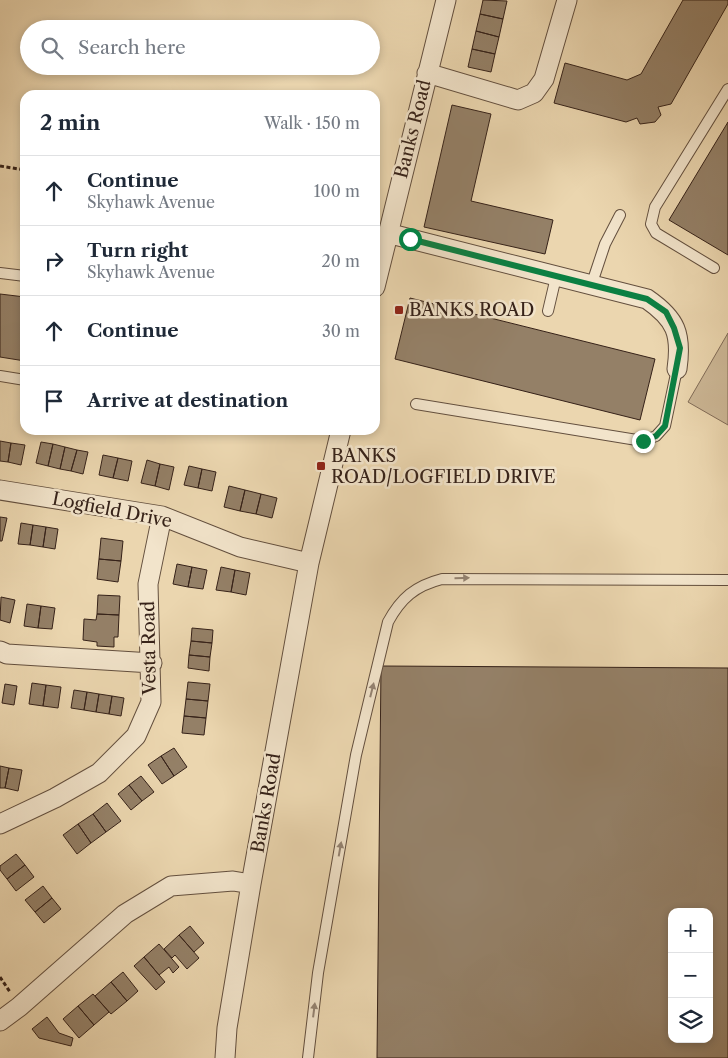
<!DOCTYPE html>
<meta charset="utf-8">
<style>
:root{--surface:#fff;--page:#f6f6f7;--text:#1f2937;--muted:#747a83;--line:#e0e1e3}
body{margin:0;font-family:"Libre Caslon Text",serif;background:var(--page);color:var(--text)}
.controls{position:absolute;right:15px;bottom:15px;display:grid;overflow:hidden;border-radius:10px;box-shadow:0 2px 8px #0003}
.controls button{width:45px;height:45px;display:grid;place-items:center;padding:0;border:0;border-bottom:1px solid var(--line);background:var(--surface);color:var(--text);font:25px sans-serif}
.stop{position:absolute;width:15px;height:15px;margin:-11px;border:4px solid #0b8043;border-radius:50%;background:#fff}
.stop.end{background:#0b8043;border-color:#fff;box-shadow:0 1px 5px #0008}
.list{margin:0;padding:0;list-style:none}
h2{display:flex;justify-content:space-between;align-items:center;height:65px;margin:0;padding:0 20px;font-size:21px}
h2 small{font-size:16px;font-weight:400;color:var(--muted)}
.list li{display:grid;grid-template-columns:32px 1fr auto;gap:15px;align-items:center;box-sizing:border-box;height:70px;padding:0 20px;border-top:1px solid var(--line)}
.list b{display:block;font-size:19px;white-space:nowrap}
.list p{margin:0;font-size:16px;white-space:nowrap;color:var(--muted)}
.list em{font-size:16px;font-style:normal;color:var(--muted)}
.icon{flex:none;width:28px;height:28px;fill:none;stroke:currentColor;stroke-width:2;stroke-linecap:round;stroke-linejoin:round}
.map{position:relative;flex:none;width:728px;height:1058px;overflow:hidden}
.search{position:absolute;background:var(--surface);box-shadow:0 2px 8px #0003;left:20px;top:20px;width:360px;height:55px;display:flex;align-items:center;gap:12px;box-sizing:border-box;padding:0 18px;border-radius:28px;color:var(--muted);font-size:19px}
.panel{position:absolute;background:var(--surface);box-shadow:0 2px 8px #0003;left:20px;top:90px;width:360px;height:345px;border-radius:15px}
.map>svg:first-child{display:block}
.green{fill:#ccb796;stroke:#816c58}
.building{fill:#948067;stroke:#362219;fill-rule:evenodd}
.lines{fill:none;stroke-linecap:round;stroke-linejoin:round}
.lane-casing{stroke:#634f3e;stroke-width:12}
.street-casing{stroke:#634f3e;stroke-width:21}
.path{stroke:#362219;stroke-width:3;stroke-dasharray:4 2.5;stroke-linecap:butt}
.lane{stroke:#f2e4cb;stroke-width:10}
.street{stroke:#f2e4cb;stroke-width:19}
.oneway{fill:#948372}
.route{stroke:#0b8043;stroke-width:6}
.poi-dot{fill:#8f2418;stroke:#f2e4cb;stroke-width:2}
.labels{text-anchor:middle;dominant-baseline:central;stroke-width:5;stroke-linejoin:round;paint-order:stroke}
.street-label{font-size:18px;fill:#362219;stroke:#f2e4cb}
.poi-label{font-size:18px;fill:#362219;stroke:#f2e4cb;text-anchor:start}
</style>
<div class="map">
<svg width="728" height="1058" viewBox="0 0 728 1058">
<rect width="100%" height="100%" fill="#ebd6af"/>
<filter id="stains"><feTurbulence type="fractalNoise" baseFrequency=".004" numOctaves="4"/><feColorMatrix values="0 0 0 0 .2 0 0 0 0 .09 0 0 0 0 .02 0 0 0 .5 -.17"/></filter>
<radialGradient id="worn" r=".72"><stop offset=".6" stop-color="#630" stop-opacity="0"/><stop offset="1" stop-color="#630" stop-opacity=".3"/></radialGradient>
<path class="green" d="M728,333V425L688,402Z"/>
<path class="building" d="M483,0L507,1L503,19L480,14Z
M683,0H728V4L671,104L658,107L661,115L655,122L640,124L637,118L626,122L554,103L565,63L627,80L641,74Z
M480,14L503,19L499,37L476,31Z
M476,31L499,37L495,54L472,49Z
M472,49L495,54L491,72L468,67Z
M452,105L491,114L471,201L553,220L545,254L424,227Z
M728,122V255L669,220Z
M0,294L25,297V361L0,357Z
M410,298L655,359L640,420L395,359Z
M0,441L11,443L8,462L0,461Z
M41,442L53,444L48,466L36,463Z
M11,443L25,445L21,465L8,462Z
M53,444L65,447L60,469L48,466Z
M65,447L77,450L71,471L60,469Z
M77,450L88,452L83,474L71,471Z
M103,455L118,458L113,478L99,475Z
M118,458L132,461L128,481L113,478Z
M147,460L160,464L155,486L141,483Z
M160,464L174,467L169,490L155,486Z
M189,466L202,469L198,488L184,485Z
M202,469L216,472L212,491L198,488Z
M229,486L245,490L240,511L224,507Z
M245,490L261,494L256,514L240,511Z
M261,494L277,498L272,518L256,514Z
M0,517L7,518L2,541H0Z
M21,523L33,525L30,545L18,544Z
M33,525L46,527L43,547L30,545Z
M46,527L58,529L55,549L43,547Z
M101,538L123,541L121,561L99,559Z
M99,559L121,561L118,582L97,579Z
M177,564L192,567L188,587L173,584Z
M192,567L207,570L203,589L188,587Z
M221,567L235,570L231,592L216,590Z
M235,570L250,573L246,595L231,592Z
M98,595L120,596L119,615L97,614Z
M1,597L15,600L10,623L0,620Z
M27,604L41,606L38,628L24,626Z
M41,606L55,608L52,629L38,628Z
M97,614L119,615L118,637H114V647L97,646V642L83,640L84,619L96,620Z
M192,628L213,630L212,643L191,641Z
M191,641L212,643L210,657L189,655Z
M189,655L210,657L209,671L188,668Z
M381,666L728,668V1058H377ZM672,912H709V1039H672Z
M188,682L210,684L208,701L186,699Z
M32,683L46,685L43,706L29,704Z
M5,684L17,686L14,705L2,703Z
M46,685L61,687L58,708L43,706Z
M74,690L87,692L84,710L71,708Z
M87,692L99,694L96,712L84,710Z
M99,694L112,696L109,714L96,712Z
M112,696L124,698L121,716L109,714Z
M186,699L208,701L206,718L184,716Z
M184,716L206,718L204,735L182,733Z
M174,748L187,767L174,776L161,756Z
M161,756L174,776L162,784L148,765Z
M0,766L9,768L5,788H0Z
M9,768L22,770L18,791L5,788Z
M141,776L154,792L142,801L129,785Z
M129,785L142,801L131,810L118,794Z
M107,803L121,821L106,832L93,814Z
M93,814L106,832L91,843L78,824Z
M78,824L91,843L77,854L63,835Z
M16,854L25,865L7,879L0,870V866Z
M25,865L34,877L16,891L7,879Z
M43,886L52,898L35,912L25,900Z
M52,898L61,909L44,923L35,912Z
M190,926L204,943L194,952L179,935Z
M179,935L199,958L187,969L175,955L172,958L164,949Z
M159,944L179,967L173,973L169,967L159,975L144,957Z
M144,957L165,982L156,990L134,966Z
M123,972L138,991L127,1001L111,982Z
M111,982L127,1001L111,1014L95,996Z
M93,994L109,1012L94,1025L78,1006Z
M78,1006L94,1025L79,1038L63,1019Z
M47,1017L59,1033L73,1038L71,1046L39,1038L32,1029Z"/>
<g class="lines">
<defs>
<path id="lane" d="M714,268L656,233L651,224L655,207L728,89
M0,273L25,276
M591,286L605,244L620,215
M548,311L556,277
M0,376L25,380
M416,404L643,441L656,436L665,426L677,369
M308,1058L318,973L356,755L388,622C401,598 415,586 442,579L728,580"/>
<path id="street" d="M427,73L518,100L534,93L544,79L567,0
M387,233L647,299C676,319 682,334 677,369
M375,287L446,0
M0,490L162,516L240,547L309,563
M0,651L7,654L152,663
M0,824L55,798L99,773L136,736L151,702L148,584L162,516
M0,1021L19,1007L125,914L171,886L233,881L251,884
M225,1058L227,1028L251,884L309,563L341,430"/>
</defs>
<use href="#lane" class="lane-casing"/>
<use href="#street" class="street-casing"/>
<path class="path" d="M0,166L25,170
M0,977L10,992"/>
<use href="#lane" class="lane"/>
<use href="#street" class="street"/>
</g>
<defs><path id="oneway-solid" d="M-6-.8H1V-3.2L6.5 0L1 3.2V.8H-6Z" transform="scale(1.25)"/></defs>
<g class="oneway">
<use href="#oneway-solid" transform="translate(462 578) rotate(-2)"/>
<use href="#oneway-solid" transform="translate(372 690) rotate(-76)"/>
<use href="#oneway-solid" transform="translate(340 849) rotate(-80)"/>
<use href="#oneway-solid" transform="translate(314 1010) rotate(-83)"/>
</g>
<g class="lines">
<path class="route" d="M410,239L647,299L666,312L674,328L680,348L665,426L656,436L643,441"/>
</g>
<g class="poi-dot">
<rect x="394" y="305" width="10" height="10" rx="2.5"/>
<rect x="316" y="461" width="10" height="10" rx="2.5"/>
</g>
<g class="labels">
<g class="street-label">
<text transform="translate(413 129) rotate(-76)">Banks Road</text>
<text transform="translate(112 510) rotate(11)">Logfield Drive</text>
<text transform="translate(149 648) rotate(-91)">Vesta Road</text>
<text transform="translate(266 803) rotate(-80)">Banks Road</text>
</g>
<g class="poi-label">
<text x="409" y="310">BANKS ROAD</text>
<text x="331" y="456">BANKS<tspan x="331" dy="21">ROAD/LOGFIELD DRIVE</tspan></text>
</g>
</g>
<rect width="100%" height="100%" filter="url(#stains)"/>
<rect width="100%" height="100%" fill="url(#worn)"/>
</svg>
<div class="controls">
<button>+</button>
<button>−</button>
<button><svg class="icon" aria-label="layers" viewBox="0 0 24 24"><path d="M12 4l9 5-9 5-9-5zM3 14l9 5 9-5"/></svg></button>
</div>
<div class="stop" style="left:410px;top:239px"></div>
<div class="stop end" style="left:643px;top:441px"></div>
<div class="search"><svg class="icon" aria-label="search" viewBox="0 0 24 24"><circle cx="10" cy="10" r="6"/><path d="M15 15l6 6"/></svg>Search here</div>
<section class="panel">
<h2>2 min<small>Walk · 150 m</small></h2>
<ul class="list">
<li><svg class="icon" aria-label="ahead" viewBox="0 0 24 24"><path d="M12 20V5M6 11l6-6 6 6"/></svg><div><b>Continue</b><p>Skyhawk Avenue</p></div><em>100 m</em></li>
<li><svg class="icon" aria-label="right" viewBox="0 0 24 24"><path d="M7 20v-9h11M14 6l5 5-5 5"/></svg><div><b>Turn right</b><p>Skyhawk Avenue</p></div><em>20 m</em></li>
<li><svg class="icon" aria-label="ahead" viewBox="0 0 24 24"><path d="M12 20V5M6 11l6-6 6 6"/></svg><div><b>Continue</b></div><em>30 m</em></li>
<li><svg class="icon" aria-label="arrive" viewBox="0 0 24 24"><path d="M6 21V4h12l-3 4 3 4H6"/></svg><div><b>Arrive at destination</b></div></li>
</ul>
</section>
</div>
